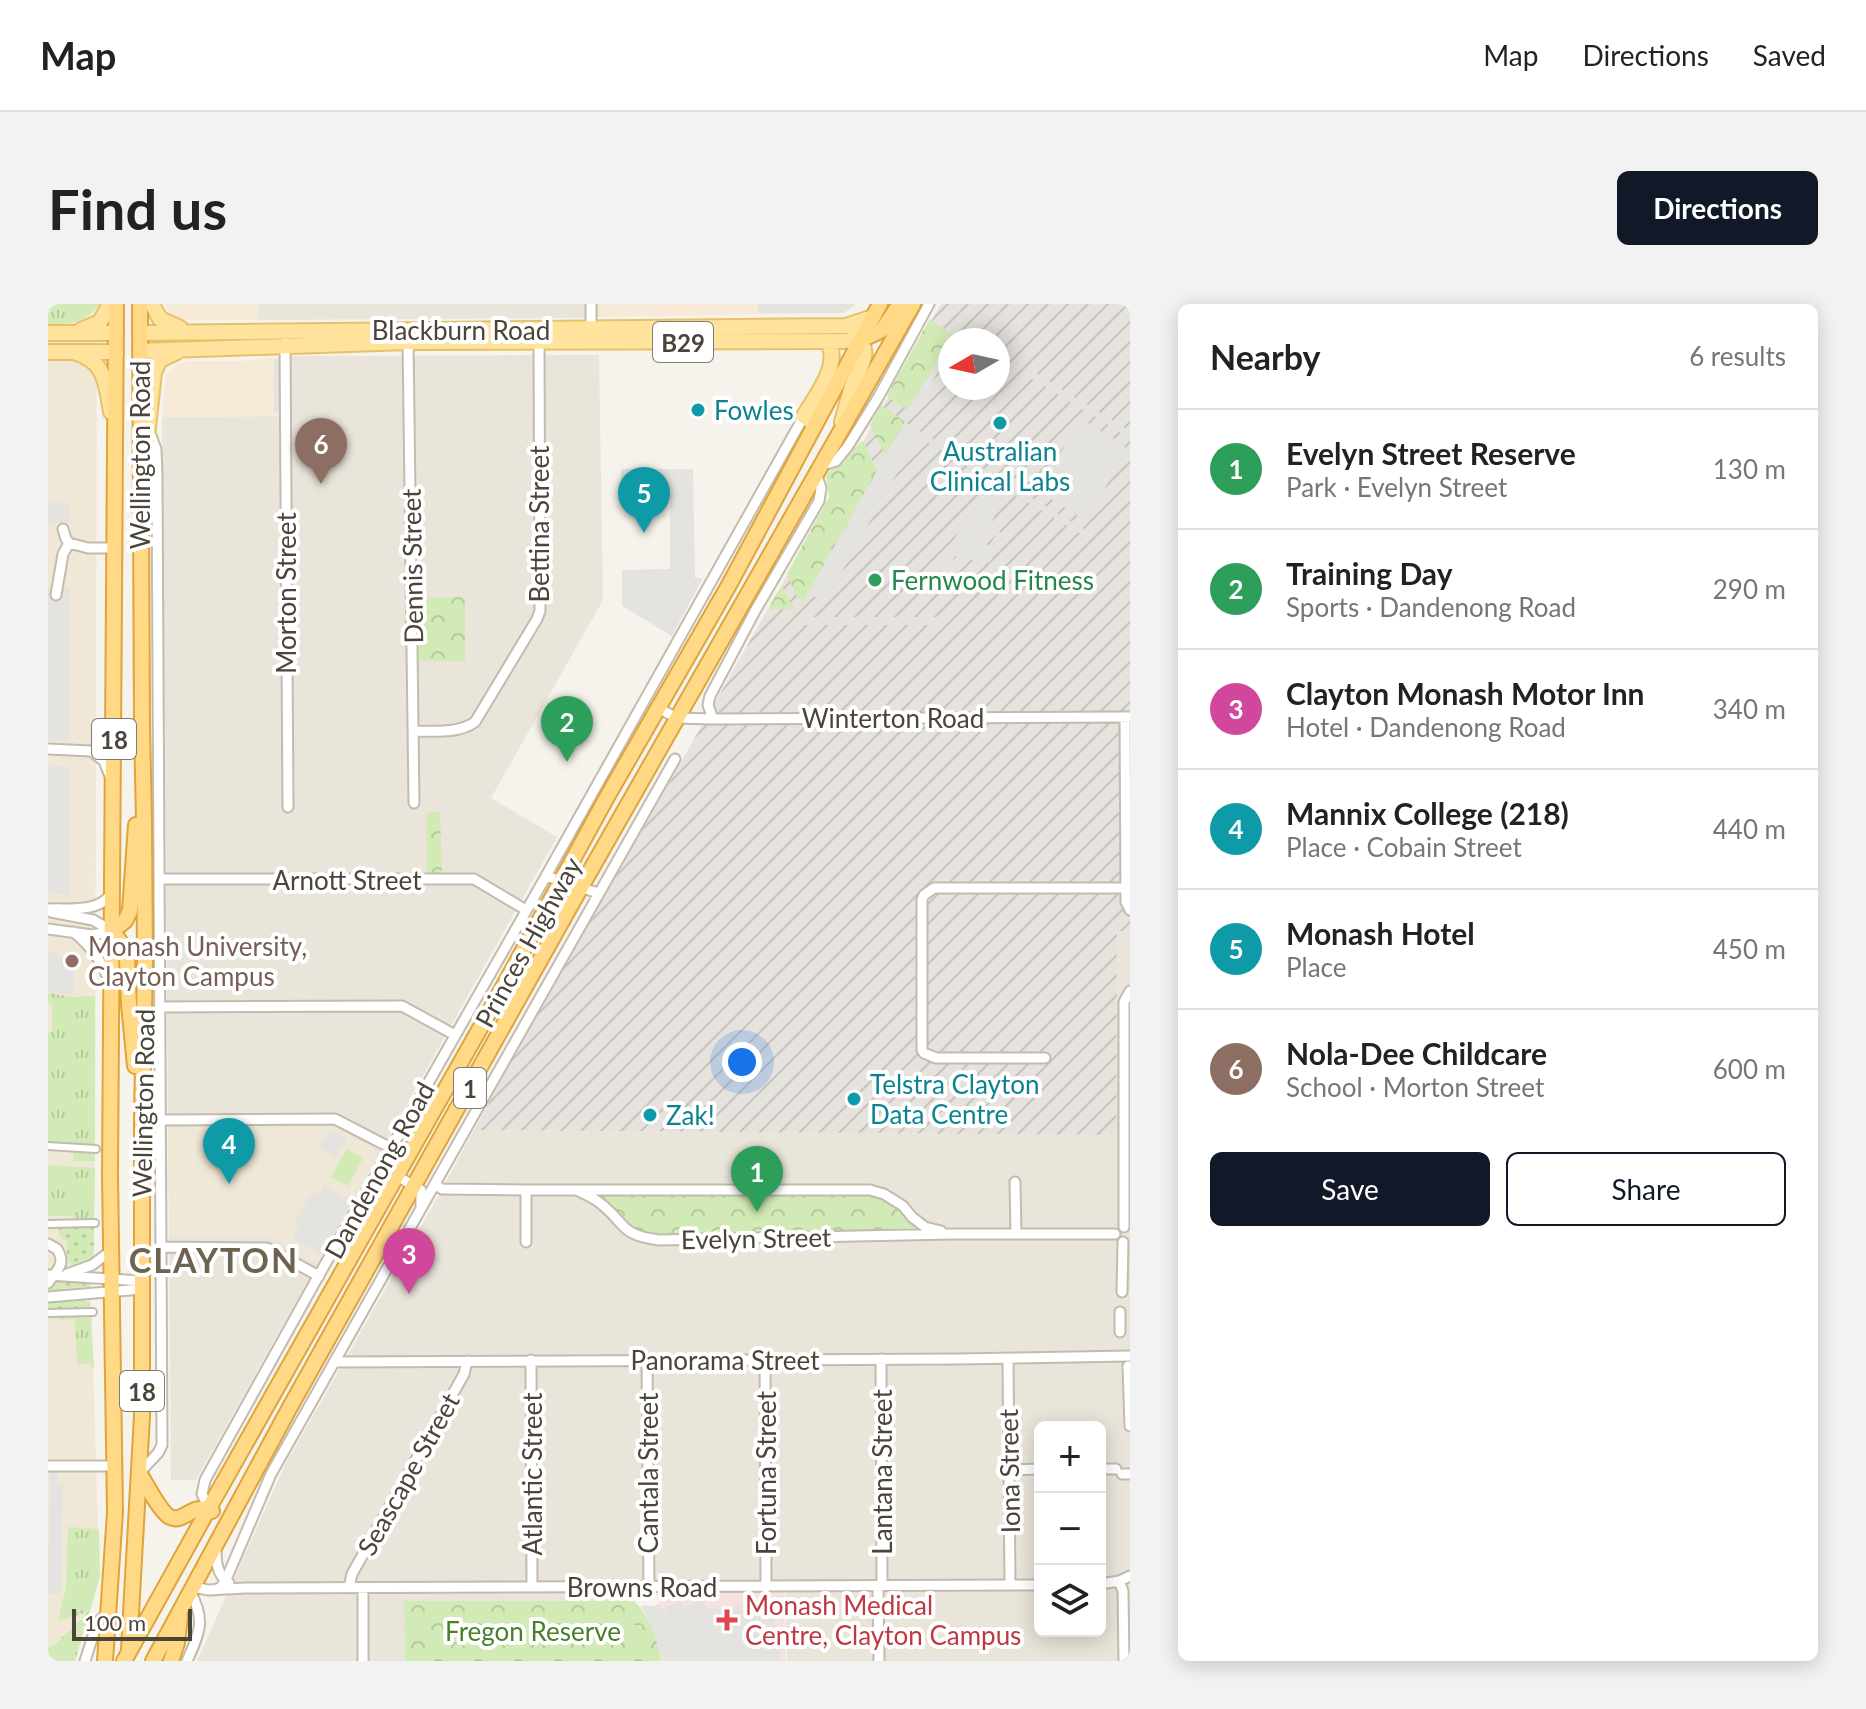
<!DOCTYPE html>
<meta charset="utf-8">
<style>
:root{--surface:#fff;--page:#f2f2f2;--text:#222;--muted:#767676;--line:#e0e0e0;--accent:#111827}
body{margin:0;font-family:Lato,sans-serif;background:var(--page);color:var(--text)}
.controls{position:absolute;right:24px;bottom:24px;display:grid;overflow:hidden;border-radius:12px;box-shadow:0 4px 20px #0003}
.controls button{width:72px;height:72px;display:grid;place-items:center;padding:0;border:0;border-bottom:2px solid var(--line);background:var(--surface);color:var(--text);font:40px sans-serif}
.compass{position:absolute;left:890px;top:24px;width:72px;height:72px;border-radius:50%;background:var(--surface);box-shadow:0 4px 20px #0003;rotate:261deg}
.scale{position:absolute;left:24px;bottom:20px;width:120px;box-sizing:border-box;padding-left:8px;border:4px solid #4b4439;border-top:0;font-size:22px;line-height:28px;white-space:nowrap;color:#4b4439;-webkit-text-stroke:6px #fff;paint-order:stroke}
.you{position:absolute;left:694px;top:758px;width:28px;height:28px;margin:-20px;border:6px solid #fff;border-radius:50%;background:#1a73e8;box-shadow:0 0 0 12px #1a73e833}
.badge{display:grid;place-items:center;width:52px;height:52px;border-radius:50%;background:var(--accent);color:#fff;font-size:26px;font-weight:700}
.pin{position:absolute;translate:-50% -66px;filter:drop-shadow(0 2px 4px #0008)}
.pin::after{content:'';position:absolute;top:42px;width:28px;height:24px;background:inherit;clip-path:polygon(0 0,100% 0,50% 100%)}
.list{margin:0;padding:0;list-style:none}
h2{display:flex;justify-content:space-between;align-items:center;height:104px;margin:0;padding:0 32px;font-size:34px}
h2 small{font-size:26px;font-weight:400;color:var(--muted)}
.list li{display:grid;grid-template-columns:52px 1fr auto;gap:24px;align-items:center;box-sizing:border-box;height:120px;padding:0 32px;border-top:2px solid var(--line)}
.list b{display:block;font-size:30px;white-space:nowrap}
.list p{margin:0;font-size:26px;white-space:nowrap;color:var(--muted)}
.list em{font-size:26px;font-style:normal;color:var(--muted)}
.actions{display:flex;gap:16px;padding:24px 32px}
.actions a{flex:1;padding:18px 0;border:2px solid var(--accent);border-radius:12px;text-align:center;font-size:28px;color:var(--accent)}
.actions .main{background:var(--accent);color:#fff}
.icon{flex:none;width:44px;height:44px;fill:none;stroke:currentColor;stroke-width:2;stroke-linecap:round;stroke-linejoin:round}
.map{position:relative;flex:none;width:1082px;height:1357px;overflow:hidden;border-radius:12px}
header{display:flex;align-items:center;gap:48px;box-sizing:border-box;height:112px;padding:0 40px;background:var(--surface);border-bottom:2px solid var(--line)}
header strong{font-size:38px}
nav{display:flex;gap:44px;margin-inline-start:auto;font-size:28px}
.intro{display:flex;align-items:center;justify-content:space-between;box-sizing:border-box;height:192px;padding:0 48px}
h1{margin:0;font-size:56px}
.button{padding:20px 36px;border-radius:12px;background:var(--accent);color:#fff;font-size:28px;font-weight:700}
main{display:flex;gap:48px;padding:0 48px}
aside{flex:1;background:var(--surface);border-radius:12px;box-shadow:0 4px 20px #0003}
.map>svg:first-child{display:block}
.residential{fill:#eae5da;fill-rule:evenodd}
.commercial{fill:#f7ead8}
.industrial{fill:url(#industrial-furrows);fill-rule:evenodd}
.education{fill:#efe8d6}
.medical{fill:#f6e3e0}
.grass{fill:url(#grass-tufts)}
.forest{fill:url(#forest-crowns)}
.garden{fill:url(#garden-dots)}
.pitch{fill:#d2eab5}
.parking{fill:#e5e3e0}
.lines{fill:none;stroke-linecap:round;stroke-linejoin:round}
.pedestrian-casing{stroke:#c2bbae;stroke-width:10}
.minor-casing{stroke:#c2bbae;stroke-width:13}
.primary-casing{stroke:#e6c16a;stroke-width:18}
.trunk-casing{stroke:#e0a43c;stroke-width:18}
.pedestrian{stroke:#fff;stroke-width:6}
.minor{stroke:#fff;stroke-width:9}
.primary{stroke:#ffe39c;stroke-width:14}
.trunk{stroke:#ffd985;stroke-width:14}
.culture-dot{fill:#0f9aa8;stroke:#fff;stroke-width:3}
.leisure-dot{fill:#2e9e5b;stroke:#fff;stroke-width:3}
.education-dot{fill:#8d6e63;stroke:#fff;stroke-width:3}
.health-dot{fill:#e0444e;stroke:#fff;stroke-width:3}
.labels{text-anchor:middle;dominant-baseline:central;stroke-width:8;stroke-linejoin:round;paint-order:stroke}
.shield{fill:#fff;stroke:#817c74;stroke-width:2}
.shield-label{font-size:24px;font-weight:bold;fill:#4b4439}
.street-label{font-size:26px;fill:#4b4439;stroke:#fff}
.culture-label{font-size:26px;fill:#0d838f;stroke:#fff;text-anchor:start}
.leisure-label{font-size:26px;fill:#27864d;stroke:#fff;text-anchor:start}
.education-label{font-size:26px;fill:#785e54;stroke:#fff;text-anchor:start}
.health-label{font-size:26px;fill:#be3a42;stroke:#fff;text-anchor:start}
.park-label{font-size:26px;fill:#4a7f2a;stroke:#fff}
.district-label{font-size:34px;font-weight:bold;letter-spacing:2px;fill:#6e6250;stroke:#fff}
</style>
<header>
<strong>Map</strong>
<nav><a>Map</a><a>Directions</a><a>Saved</a></nav>
</header>
<div class="intro"><h1>Find us</h1><a class="button">Directions</a></div>
<main>
<div class="map">
<svg width="1082" height="1357" viewBox="0 0 1082 1357">
<defs>
<pattern id="industrial-furrows" width="10" height="10" patternUnits="userSpaceOnUse" patternTransform="scale(2)"><rect width="10" height="10" fill="#e6e2dd"/><path d="M-1 1l2-2M0 10L10 0M9 11l2-2" fill="none" stroke="#c7c3be"/></pattern>
<pattern id="grass-tufts" width="24" height="20" patternUnits="userSpaceOnUse" patternTransform="scale(2)"><rect width="24" height="20" fill="#d2eab5"/><path d="M3 7l-1-3M5 7V3M7 7l1-3M15 17l-1-3M17 17v-4M19 17l1-3" fill="none" stroke="#b6ca9c"/></pattern>
<pattern id="forest-crowns" width="20" height="18" patternUnits="userSpaceOnUse" patternTransform="scale(2)"><rect width="20" height="18" fill="#d2eab5"/><path d="M2 6a3 3 0 1 1 6 0M12 15a3 3 0 1 1 6 0" fill="none" stroke="#b6ca9c"/></pattern>
<pattern id="garden-dots" width="8" height="8" patternUnits="userSpaceOnUse" patternTransform="scale(2)"><rect width="8" height="8" fill="#d2eab5"/><path d="M2 2h.1M6 6h.1" fill="none" stroke="#b6ca9c" stroke-width="1.8" stroke-linecap="round"/></pattern>
</defs>
<rect width="100%" height="100%" fill="#f6f3ec"/>
<path class="residential" d="M210,0H551V13L527,14L209,16Z
M551,51L555,296L443,494L509,533L148,1176H123L114,113L241,112V52Z
M1069,627H1082V1357H739L737,1287H582L586,1297H356L357,1357H149L237,1161L388,896L426,826L1067,831ZM992,1123H1052V1327H992Z"/>
<path class="commercial" d="M118,0H210L209,16H124L119,10Z
M551,0H808L796,9L551,13Z
M241,52V112L114,113L118,71L128,61L138,57H194Z"/>
<path class="industrial" d="M893,0H1082V627H1069L1068,831L426,826L456,770ZM902,36H950V84H902Z"/>
<path class="education" d="M0,0H49L47,854L46,947L42,955L51,1260L48,1285L42,1305L5,1342L0,1343Z
M287,823L326,845L328,852L271,955L264,957L220,931L122,933L121,824Z"/>
<path class="medical" d="M607,1288H736L738,1357H634L626,1327Z"/>
<path class="grass" d="M0,0H52C37,19 22,20 0,21Z
M0,689L25,693L47,692V857H25V841L0,839V728H4V700L0,699Z
M0,861L47,864L46,917H25V912H0Z
M10,1011H43L46,1065H43V1059L29,1060L27,1015L13,1016L10,1014Z
M20,1223L51,1225L52,1273L27,1357H0V1343L5,1342L40,1308L10,1317L18,1284Z"/>
<path class="forest" d="M882,15L905,32L860,105L842,95L839,91Z
M833,101L857,118L837,151L822,121Z
M815,137L829,166L755,298L747,289L739,270L781,193L778,172L780,168L796,158L804,146Z
M734,282L746,305H720Z
M417,293V357H365V294Z
M392,508L394,571L379,572L378,509Z
M818,887C843,894 849,905 867,921V928L618,932L596,931L585,926L552,894L555,889Z
M356,1297H586C601,1311 610,1337 614,1357H357Z"/>
<path class="garden" d="M10,922H46V949L45,953L38,957L39,960L33,962L22,960L19,951V938L11,932Z
M14,974L42,977V983L18,984L0,989C0,979 8,979 14,974Z
M0,996H31L42,999V1005H0Z"/>
<path class="pitch" d="M298,845L315,854L300,882L283,873Z
M565,1321H594V1334H565Z"/>
<path class="parking" d="M710,0H808L796,9H710Z
M902,38V49L865,108L860,105Z
M226,55H233V109H226Z
M979,64L1082,127V134L976,70Z
M1033,115L1075,140L1078,144L1077,151L1037,216L990,187Z
M857,118L1036,225L1033,230L961,187L933,236L941,242L950,227L958,232L941,259L934,255L930,260L922,255L919,259L907,252L881,297L874,293L940,175L870,132L776,299L760,289Z
M573,165H645L647,274H655L624,332L574,302V266L622,265V193H573Z
M0,199H21V219H0Z
M0,281L1,286L21,284V437H0Z
M748,313H895L896,321H748Z
M0,461L21,463V591L0,589Z
M0,647L5,648L26,662V691L0,688Z
M282,825L299,835L288,854L271,844Z
M276,881L304,897L275,951L246,935L245,932L251,922L246,919L264,888L270,891Z
M0,1166H11L8,1180L15,1181L13,1290H0L2,1171Z
M654,1295L659,1304H680L712,1295L715,1302L721,1300L728,1323L734,1357H615L608,1335L593,1302H607L612,1299L621,1318L616,1304L633,1296L637,1303Z"/>
<g class="lines">
<defs>
<path id="pedestrian" d="M0,842L48,845
M0,920L47,919
M0,1009L45,1008"/>
<path id="minor" d="M543,0V27
M360,34L366,499
M237,39L240,503
M772,162L788,157L800,142L831,92L881,0
M21,239L40,244H67
M8,291L15,250L21,239L18,235L15,225
M610,404L629,414L665,415L1082,413
M1077,413L1078,598L1082,606
M665,415L660,401L662,392L707,307L771,197L773,184L768,169
M366,427C386,427 410,430 427,418L489,315L492,307L491,38
M0,445L43,447L57,440L66,430
M43,447L56,457L62,472
M498,572L550,589
M112,575H426L478,606
M0,605C19,604 53,609 63,589
M3,608L45,616L64,627
M0,625L44,631L64,627
M26,628C42,642 52,654 60,674
M113,703L354,702L407,731
M997,754H888L876,749L874,746V596L876,591L886,584H1078
M113,816L287,815L343,844
M349,872L373,886V903
M967,878L968,930
M388,881L394,885L478,886H822L836,890L855,902L864,913L877,923L893,927
M478,886V938
M529,886C536,890 546,894 552,899C579,920 571,931 611,936L904,930H1067
M1076,923V698L1082,687
M0,940L9,945C19,960 8,967 0,979
M113,943L219,944L271,972
M19,970L44,961L63,947
M0,971L94,977
M1074,988L1075,938
M0,993L94,985
M1072,1008V1028
M960,1054L962,1281
M833,1055L834,1282
M483,1056L484,1283
M599,1056L601,1283
M717,1056L718,1283
M286,1058L909,1055L1082,1052
M1080,1062L1082,1122
M0,1162H66
M1052,1165H1068
M961,1166L992,1165
M92,1168L110,1149L114,1141L109,173L108,145L102,129
M1074,1170H1082
M161,1204L154,1190L157,1176L267,978L498,572L756,112
M168,1242C168,1257 168,1270 181,1279
M1071,1277L1075,1287L1076,1357
M1052,1280L1071,1277L1082,1272
M830,1282L831,1357
M146,1283L160,1286L197,1284L992,1281
M301,1283L304,1270L416,1070L419,1057
M315,1284V1357
M166,1286L172,1284L177,1278L223,1170L627,455
M37,1357L49,1319L61,1307
M139,1357C151,1330 158,1317 143,1289"/>
<path id="primary" d="M104,0L112,15L132,24
M33,26L52,18L62,0
M0,29H68
M92,29L798,22L825,13
M92,47L360,38L795,37L813,36
M0,48H68
M26,48C58,57 58,80 63,108
M794,118C797,107 800,96 803,85C810,65 827,49 807,30
M767,120L756,112C768,91 793,62 780,37
M98,142L106,68L112,56L129,48"/>
<path id="trunk" d="M813,36L834,26L852,0
M64,627L77,617L82,607L88,521
M65,628L76,643L79,655L81,700L87,762
M92,1170C98,1180 113,1209 122,1213C136,1220 143,1198 164,1207
M81,1345L94,1112V811L97,658L96,518L94,421L92,0
M57,1357L67,1208L62,871L68,0
M76,1357L161,1204L448,696L559,493L681,281L832,0
M105,1357L242,1103L533,583L865,0
M123,1357L129,1339L132,1313"/>
</defs>
<use href="#pedestrian" class="pedestrian-casing"/>
<use href="#minor" class="minor-casing"/>
<use href="#primary" class="primary-casing"/>
<use href="#trunk" class="trunk-casing"/>
<use href="#pedestrian" class="pedestrian"/>
<use href="#minor" class="minor"/>
<use href="#primary" class="primary"/>
<use href="#trunk" class="trunk"/>
</g>
<g class="culture-dot">
<circle cx="650" cy="106" r="8"/>
<circle cx="952" cy="119" r="8"/>
<circle cx="806" cy="795" r="8"/>
<circle cx="602" cy="811" r="8"/>
</g>
<circle class="leisure-dot" cx="827" cy="276" r="8"/>
<circle class="education-dot" cx="24" cy="657" r="8"/>
<path class="health-dot" d="M675 1304h8v8h8v8h-8v8h-8v-8h-8v-8h8z"/>
<g class="labels">
<g class="shield">
<rect x="605" y="18" width="60" height="40" rx="6"/>
<rect x="44" y="415" width="44" height="40" rx="6"/>
<rect x="406" y="764" width="32" height="40" rx="6"/>
<rect x="72" y="1067" width="44" height="40" rx="6"/>
</g>
<g class="shield-label">
<text x="635" y="38">B29</text>
<text x="66" y="435">18</text>
<text x="422" y="784">1</text>
<text x="94" y="1087">18</text>
</g>
<g class="street-label">
<text x="413" y="26">Blackburn Road</text>
<text transform="translate(92 151) rotate(-90)">Wellington Road</text>
<text transform="translate(491 220) rotate(-90)">Bettina Street</text>
<text transform="translate(364 262) rotate(-91)">Dennis Street</text>
<text transform="translate(238 289) rotate(-90)">Morton Street</text>
<text x="845" y="414">Winterton Road</text>
<text x="299" y="576">Arnott Street</text>
<text transform="translate(480 638) rotate(-61)">Princes Highway</text>
<text transform="translate(95 799) rotate(-89)">Wellington Road</text>
<text transform="translate(331 866) rotate(-61)">Dandenong Road</text>
<text transform="translate(708 934) rotate(-1)">Evelyn Street</text>
<text x="677" y="1056">Panorama Street</text>
<text transform="translate(961 1167) rotate(-91)">Iona Street</text>
<text transform="translate(834 1168) rotate(-90)">Lantana Street</text>
<text transform="translate(600 1169) rotate(-90)">Cantala Street</text>
<text transform="translate(718 1169) rotate(-90)">Fortuna Street</text>
<text transform="translate(360 1170) rotate(-61)">Seascape Street</text>
<text transform="translate(484 1170) rotate(-90)">Atlantic Street</text>
<text x="594" y="1283">Browns Road</text>
</g>
<g class="culture-label">
<text x="666" y="106">Fowles</text>
<text x="952" y="147" text-anchor="middle">Australian<tspan x="952" dy="30">Clinical Labs</tspan></text>
<text x="822" y="780">Telstra Clayton<tspan x="822" dy="30">Data Centre</tspan></text>
<text x="618" y="811">Zak!</text>
</g>
<g class="leisure-label">
<text x="843" y="276">Fernwood Fitness</text>
</g>
<g class="education-label">
<text x="40" y="642">Monash University,<tspan x="40" dy="30">Clayton Campus</tspan></text>
</g>
<g class="health-label">
<text x="697" y="1301">Monash Medical<tspan x="697" dy="30">Centre, Clayton Campus</tspan></text>
</g>
<g class="park-label">
<text x="485" y="1327">Fregon Reserve</text>
</g>
<g class="district-label">
<text x="166" y="955">CLAYTON</text>
</g>
</g>
</svg>
<div class="controls">
<button>+</button>
<button>−</button>
<button><svg class="icon" aria-label="layers" viewBox="0 0 24 24"><path d="M12 4l9 5-9 5-9-5zM3 14l9 5 9-5"/></svg></button>
</div>
<svg class="compass" viewBox="-18 -18 36 36"><path d="M0-13l5 13h-10z" fill="#e53935"/><path d="M0 13l5-13h-10z" fill="#767676"/></svg>
<div class="scale">100 m</div>
<div class="you"></div>
<div class="pin badge" style="left:709px;top:908px;background:#2e9e5b">1</div>
<div class="pin badge" style="left:519px;top:458px;background:#2e9e5b">2</div>
<div class="pin badge" style="left:361px;top:990px;background:#d1479c">3</div>
<div class="pin badge" style="left:181px;top:880px;background:#0f9aa8">4</div>
<div class="pin badge" style="left:596px;top:229px;background:#0f9aa8">5</div>
<div class="pin badge" style="left:273px;top:180px;background:#8d6e63">6</div>
</div>
<aside>
<h2>Nearby<small>6 results</small></h2>
<ul class="list">
<li><span class="badge" style="background:#2e9e5b">1</span><div><b>Evelyn Street Reserve</b><p>Park · Evelyn Street</p></div><em>130 m</em></li>
<li><span class="badge" style="background:#2e9e5b">2</span><div><b>Training Day</b><p>Sports · Dandenong Road</p></div><em>290 m</em></li>
<li><span class="badge" style="background:#d1479c">3</span><div><b>Clayton Monash Motor Inn</b><p>Hotel · Dandenong Road</p></div><em>340 m</em></li>
<li><span class="badge" style="background:#0f9aa8">4</span><div><b>Mannix College (218)</b><p>Place · Cobain Street</p></div><em>440 m</em></li>
<li><span class="badge" style="background:#0f9aa8">5</span><div><b>Monash Hotel</b><p>Place</p></div><em>450 m</em></li>
<li><span class="badge" style="background:#8d6e63">6</span><div><b>Nola-Dee Childcare</b><p>School · Morton Street</p></div><em>600 m</em></li>
</ul>
<div class="actions"><a class="main">Save</a><a>Share</a></div>
</aside>
</main>
